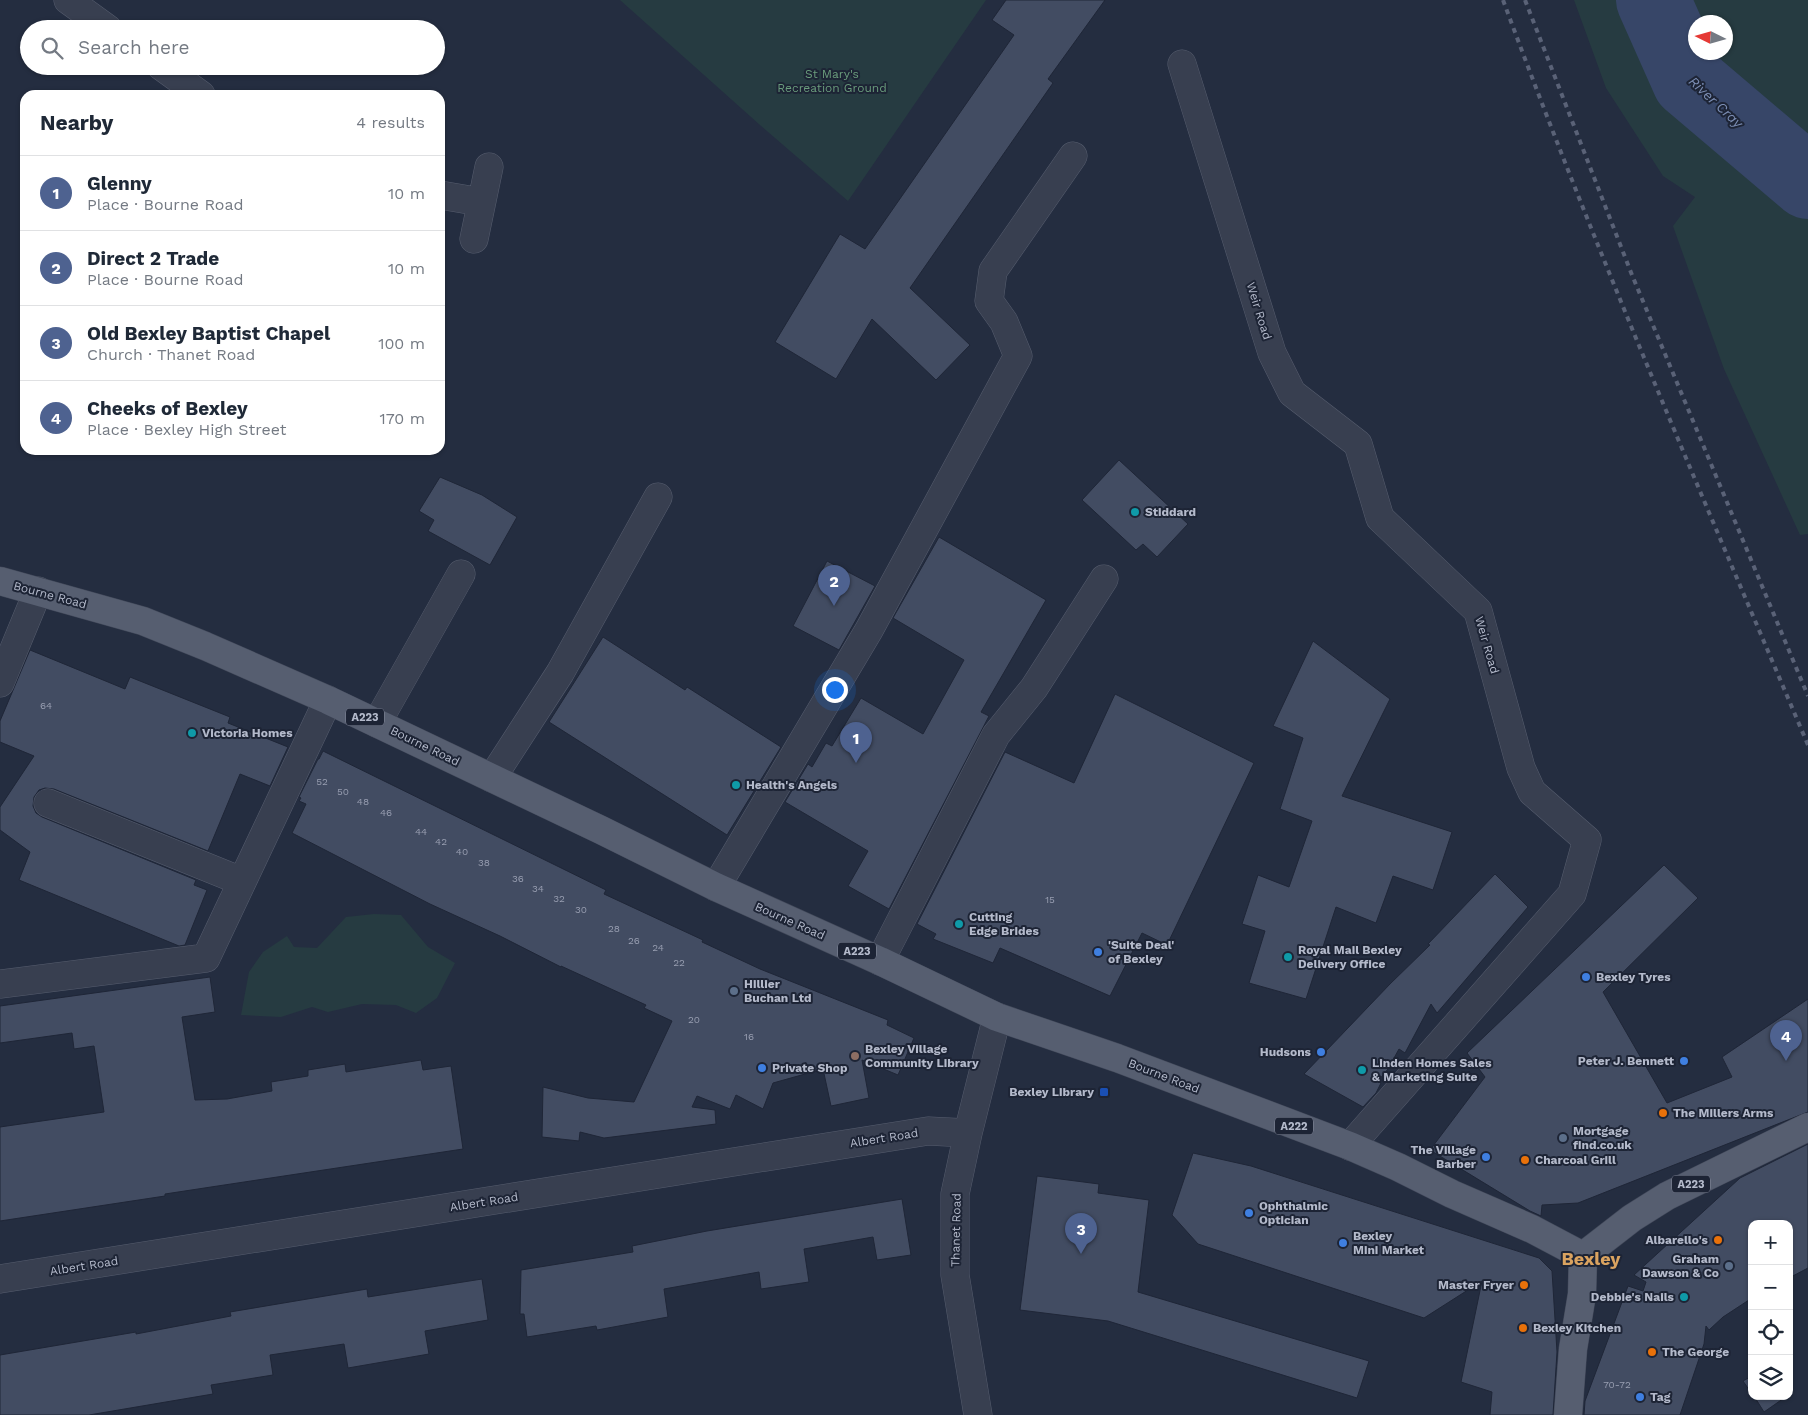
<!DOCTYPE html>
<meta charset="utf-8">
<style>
:root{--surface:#fff;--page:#f2f2f3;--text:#1f2937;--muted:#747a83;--line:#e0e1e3;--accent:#4e6290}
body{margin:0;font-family:"Work Sans",sans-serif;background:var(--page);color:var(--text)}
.controls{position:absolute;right:15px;bottom:15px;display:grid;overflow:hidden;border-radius:10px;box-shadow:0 1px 4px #0004}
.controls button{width:45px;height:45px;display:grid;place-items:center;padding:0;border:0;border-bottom:1px solid var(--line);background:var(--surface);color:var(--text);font:25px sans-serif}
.compass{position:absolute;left:1688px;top:15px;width:45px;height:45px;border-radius:50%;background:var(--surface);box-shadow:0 1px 4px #0004;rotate:275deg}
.you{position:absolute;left:834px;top:689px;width:18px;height:18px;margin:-12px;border:4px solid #fff;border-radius:50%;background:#1a73e8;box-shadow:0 0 0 8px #1a73e833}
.badge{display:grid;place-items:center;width:32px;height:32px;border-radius:50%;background:var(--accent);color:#fff;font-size:16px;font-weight:700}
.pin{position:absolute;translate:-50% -41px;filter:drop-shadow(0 1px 2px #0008)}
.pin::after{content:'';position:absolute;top:26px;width:18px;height:15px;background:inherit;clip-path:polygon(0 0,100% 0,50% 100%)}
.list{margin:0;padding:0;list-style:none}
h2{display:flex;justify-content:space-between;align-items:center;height:65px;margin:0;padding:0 20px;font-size:21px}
h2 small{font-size:16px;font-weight:400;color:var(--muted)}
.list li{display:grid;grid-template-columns:32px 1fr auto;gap:15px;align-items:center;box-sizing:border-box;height:75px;padding:0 20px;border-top:1px solid var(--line)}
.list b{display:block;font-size:19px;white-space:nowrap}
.list p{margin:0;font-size:16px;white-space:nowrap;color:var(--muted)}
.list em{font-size:16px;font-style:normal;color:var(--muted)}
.icon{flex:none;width:28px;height:28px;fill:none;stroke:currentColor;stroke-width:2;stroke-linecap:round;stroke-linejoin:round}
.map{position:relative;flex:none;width:1808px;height:1415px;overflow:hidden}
.search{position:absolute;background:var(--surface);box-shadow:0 1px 4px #0004;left:20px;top:20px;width:425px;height:55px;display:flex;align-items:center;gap:12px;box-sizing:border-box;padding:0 18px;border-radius:28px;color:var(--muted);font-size:19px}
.panel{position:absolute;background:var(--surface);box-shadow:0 1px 4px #0004;left:20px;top:90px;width:425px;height:365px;border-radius:15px}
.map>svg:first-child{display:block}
.green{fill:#263b41;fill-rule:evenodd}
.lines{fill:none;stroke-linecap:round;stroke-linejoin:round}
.river{stroke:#374668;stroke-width:74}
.building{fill:#424c62;stroke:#1f2637}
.minor-casing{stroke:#565d6e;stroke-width:29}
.major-casing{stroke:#414859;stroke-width:29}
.minor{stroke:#383f50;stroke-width:28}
.major{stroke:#565e70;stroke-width:28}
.rail{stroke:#5a6277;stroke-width:4;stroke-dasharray:5 5;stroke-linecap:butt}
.culture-dot{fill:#0f9aa8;stroke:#1d2435;stroke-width:2}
.shop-dot{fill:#3f7fe0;stroke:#1d2435;stroke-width:2}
.service-dot{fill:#5c6f8a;stroke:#1d2435;stroke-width:2}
.education-dot{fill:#8d6e63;stroke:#1d2435;stroke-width:2}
.transit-dot{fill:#1a4fb4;stroke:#1d2435;stroke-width:2}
.food-dot{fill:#e8710a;stroke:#1d2435;stroke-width:2}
.labels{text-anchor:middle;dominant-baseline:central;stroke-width:4;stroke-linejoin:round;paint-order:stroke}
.number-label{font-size:10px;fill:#989eb1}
.shield{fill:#1d2435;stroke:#878d9e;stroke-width:1}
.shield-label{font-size:11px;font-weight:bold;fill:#b4bacb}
.park-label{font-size:12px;fill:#6a9c7c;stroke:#1d2435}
.street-label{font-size:12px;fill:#b4bacb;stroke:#1d2435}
.poi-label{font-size:12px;font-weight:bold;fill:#b4bacb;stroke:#1d2435;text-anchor:start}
.water-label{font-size:14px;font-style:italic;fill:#7b8db3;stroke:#1d2435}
.district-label{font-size:18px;font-weight:bold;fill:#daa360;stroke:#1d2435}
</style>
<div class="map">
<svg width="1808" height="1415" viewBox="0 0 1808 1415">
<rect width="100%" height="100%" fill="#242d40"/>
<path class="green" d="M620,0H986L848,201L760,125Z
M1574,0H1808V534L1800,535L1724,369L1673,226L1695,197L1663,176L1606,88ZM1726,22V52H1696V22Z
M374,914L401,915L428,947L455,963L437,998L416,1013L396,1005L362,1004L328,1012L312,1007L281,1017L241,1015L249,972L263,952L287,936L294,947L317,948L346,917Z"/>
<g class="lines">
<path class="river" d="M1653,0L1689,81L1808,182"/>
</g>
<path class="building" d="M1006,0H1105L1048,79L1053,83L910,288L970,345L936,380L872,319L836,379L775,342L840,234L865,249L1014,35L992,20Z
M1119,460L1188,524L1157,557L1143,544L1136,550L1082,500Z
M440,477L482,495L517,517L490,565L428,531L434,520L419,511Z
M939,537L1046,600L981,712L989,716L889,909L848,886L868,851L785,802L808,764L812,767L826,743L832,746L861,698L923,734L964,660L893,618Z
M827,561L875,586L839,650L793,626Z
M603,637L685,690L687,687L781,747L727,835L549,722Z
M1313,641L1390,699L1342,796L1452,832L1433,890L1393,876L1376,923L1336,907L1306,999L1249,983L1265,931L1242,924L1258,875L1289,887L1312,821L1280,809L1303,738L1273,726Z
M30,650L125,689L130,677L230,717L228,723L288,747L270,786L240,774L208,851L54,789L45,788L39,790L34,797L33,806L36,813L42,817L196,880L194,885L207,890L185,945L179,946L19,880L30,852L0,830V807L34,756L0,742V721Z
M1115,694L1254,763L1167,945L1142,933L1110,996L1000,948L993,963L933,939L936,934L917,924L1005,752L1074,783Z
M323,751L606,890L604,894L703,940L702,942L760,969L888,1020L887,1025L914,1038L898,1075L862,1060L869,1098L831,1106L823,1069L773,1083L763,1109L736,1095L730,1109L697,1096L692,1107L715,1110L716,1124L604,1138L580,1132L579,1141L542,1137L543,1087L588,1098L634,1102L672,1021L644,1008L646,1005L561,966V967L500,936L430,904L292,833L306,804L299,801L301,798L299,797L318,759H319Z
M1664,865L1698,898L1603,992L1667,1103L1732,1077L1722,1057L1808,999V1112L1578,1203L1542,1205L1541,1216L1530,1211L1430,1150L1485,1077L1467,1053Z
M1495,874L1528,907L1437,1013L1431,1004L1405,1053L1399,1049L1388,1069L1378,1081L1381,1083L1376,1093L1363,1107L1304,1074L1390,984L1430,945L1428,944Z
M210,977L215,1012L182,1017L195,1100L227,1099L272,1091L271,1082L308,1076V1070L345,1064L346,1072L421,1060L423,1070L451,1066L463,1149L211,1187L165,1194V1196L0,1221V1127L104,1112L94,1046L74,1049L72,1033L0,1043V1006Z
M1808,1144V1268L1789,1278V1224H1752V1298L1723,1317L1709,1330L1706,1326L1704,1344L1680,1415H1584L1585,1401L1628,1286L1643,1291L1646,1282L1634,1275L1740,1178Z
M1193,1153L1251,1166L1539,1258L1552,1271L1557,1352L1553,1415H1490L1492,1392L1461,1382L1482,1281L1424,1318L1198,1244L1172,1215Z
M1037,1176L1099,1184L1098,1193L1149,1200L1138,1292L1369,1361L1357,1398L1108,1321L1020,1310Z
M902,1199L911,1255L877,1260L873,1237L804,1249L809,1282L761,1289L759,1272L664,1289L668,1317L597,1330L596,1326L527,1337L524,1314H520L521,1270L633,1252L632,1246L707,1231Z
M482,1279L488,1320L425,1331L429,1354L348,1368L344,1344L270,1355L273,1375L211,1385L213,1394L89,1415H0V1355L136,1332V1334L231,1316L230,1312L367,1289L368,1297Z
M1752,1376V1394L1743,1381Z
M1754,1396H1787L1764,1412Z"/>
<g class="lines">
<defs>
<path id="minor" d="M68,0L108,29
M1182,64L1272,353L1292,393L1358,444L1380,518L1478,611L1521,768L1532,792L1587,840L1572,894L1350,1146
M161,66L201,95
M440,195L481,202
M474,239L489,167
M0,683L38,591
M377,723L461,574
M492,778L560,673L658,497
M48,803L241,881
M716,887L869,630L1018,356L1004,322L989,301L993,271L1073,156
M880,961L996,735L1034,688L1104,579
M0,984L206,958L328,700
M0,1279L928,1131L968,1133
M978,1415L955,1275V1194L968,1133L997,1017"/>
<path id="major" d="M0,581L143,621L205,646L328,700L601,830L716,887L880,961L997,1017L1117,1058L1350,1146L1398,1167L1452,1194L1532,1229L1583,1256
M1583,1256L1632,1218L1667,1196L1808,1127
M1568,1415L1573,1349L1582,1294L1583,1256"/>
</defs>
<use href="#minor" class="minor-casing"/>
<use href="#major" class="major-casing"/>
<use href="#minor" class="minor"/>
<use href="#major" class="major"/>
<path class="rail" d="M1503,0C1596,252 1703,498 1808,745
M1525,0L1632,275L1808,696"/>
</g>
<g class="culture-dot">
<circle cx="1135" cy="512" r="5"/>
<circle cx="192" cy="733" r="5"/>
<circle cx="736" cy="785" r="5"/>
<circle cx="959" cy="924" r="5"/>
<circle cx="1288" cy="957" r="5"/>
<circle cx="1362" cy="1070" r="5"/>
<circle cx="1684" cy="1297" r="5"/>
</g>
<g class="shop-dot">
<circle cx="1098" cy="952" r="5"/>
<circle cx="1586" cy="977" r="5"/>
<circle cx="1321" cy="1052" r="5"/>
<circle cx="1684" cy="1061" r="5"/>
<circle cx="762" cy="1068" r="5"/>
<circle cx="1486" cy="1157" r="5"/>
<circle cx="1249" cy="1213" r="5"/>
<circle cx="1343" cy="1243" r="5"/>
<circle cx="1640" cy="1397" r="5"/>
</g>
<g class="service-dot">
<circle cx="734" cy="991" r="5"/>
<circle cx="1563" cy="1138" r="5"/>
<circle cx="1729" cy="1266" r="5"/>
</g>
<circle class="education-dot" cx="855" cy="1056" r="5"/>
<rect class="transit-dot" x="1099" y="1087" width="10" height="10" rx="2.5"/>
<g class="food-dot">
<circle cx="1663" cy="1113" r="5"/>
<circle cx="1525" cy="1160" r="5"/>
<circle cx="1718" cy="1240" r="5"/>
<circle cx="1524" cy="1285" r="5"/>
<circle cx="1523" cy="1328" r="5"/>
<circle cx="1652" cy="1352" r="5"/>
</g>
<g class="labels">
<g class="number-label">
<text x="46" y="705">64</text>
<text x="322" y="781">52</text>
<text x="343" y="791">50</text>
<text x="363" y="801">48</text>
<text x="386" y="812">46</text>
<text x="421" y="831">44</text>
<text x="441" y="841">42</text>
<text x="462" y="851">40</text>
<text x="484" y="862">38</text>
<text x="518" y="878">36</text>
<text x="538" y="888">34</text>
<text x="559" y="898">32</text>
<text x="1050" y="899">15</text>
<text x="581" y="909">30</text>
<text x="614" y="928">28</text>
<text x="634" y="940">26</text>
<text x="658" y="947">24</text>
<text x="679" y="962">22</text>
<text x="694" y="1019">20</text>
<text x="749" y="1036">16</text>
<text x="1617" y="1384">70-72</text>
</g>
<g class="shield">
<rect x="346" y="708.5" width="38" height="17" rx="4"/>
<rect x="838" y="942.5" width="38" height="17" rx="4"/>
<rect x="1275" y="1117.5" width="38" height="17" rx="4"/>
<rect x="1672" y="1175.5" width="38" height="17" rx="4"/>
</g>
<g class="shield-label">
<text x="365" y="717">A223</text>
<text x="857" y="951">A223</text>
<text x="1294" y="1126">A222</text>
<text x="1691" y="1184">A223</text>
</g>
<g class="park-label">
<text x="832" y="74">St Mary's<tspan x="832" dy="14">Recreation Ground</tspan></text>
</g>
<g class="street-label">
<text transform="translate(1259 311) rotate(73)">Weir Road</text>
<text transform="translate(50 595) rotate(15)">Bourne Road</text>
<text transform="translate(1487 645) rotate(74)">Weir Road</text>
<text transform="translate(425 746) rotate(26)">Bourne Road</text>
<text transform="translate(790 921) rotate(24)">Bourne Road</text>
<text transform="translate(1164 1076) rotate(21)">Bourne Road</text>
<text transform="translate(884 1138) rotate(-9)">Albert Road</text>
<text transform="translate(484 1202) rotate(-9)">Albert Road</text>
<text transform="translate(956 1230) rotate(-89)">Thanet Road</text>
<text transform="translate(84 1266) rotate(-9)">Albert Road</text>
</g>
<g class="poi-label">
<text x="1145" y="512">Stiddard</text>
<text x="202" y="733">Victoria Homes</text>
<text x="746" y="785">Health's Angels</text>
<text x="969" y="917">Cutting<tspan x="969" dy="14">Edge Brides</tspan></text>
<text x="1108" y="945">'Suite Deal'<tspan x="1108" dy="14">of Bexley</tspan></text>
<text x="1298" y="950">Royal Mail Bexley<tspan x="1298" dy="14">Delivery Office</tspan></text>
<text x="1596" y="977">Bexley Tyres</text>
<text x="744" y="984">Hillier<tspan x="744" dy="14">Buchan Ltd</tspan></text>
<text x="865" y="1049">Bexley Village<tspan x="865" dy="14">Community Library</tspan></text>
<text x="1311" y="1052" text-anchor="end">Hudsons</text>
<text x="1674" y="1061" text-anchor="end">Peter J. Bennett</text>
<text x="1372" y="1063">Linden Homes Sales<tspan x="1372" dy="14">&amp; Marketing Suite</tspan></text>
<text x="772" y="1068">Private Shop</text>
<text x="1094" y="1092" text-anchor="end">Bexley Library</text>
<text x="1673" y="1113">The Millers Arms</text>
<text x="1573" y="1131">Mortgage<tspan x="1573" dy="14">find.co.uk</tspan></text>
<text x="1476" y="1150" text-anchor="end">The Village<tspan x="1476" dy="14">Barber</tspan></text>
<text x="1535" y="1160">Charcoal Grill</text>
<text x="1259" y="1206">Ophthalmic<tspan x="1259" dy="14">Optician</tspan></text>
<text x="1353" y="1236">Bexley<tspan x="1353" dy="14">Mini Market</tspan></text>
<text x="1708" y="1240" text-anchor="end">Albarello's</text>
<text x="1719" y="1259" text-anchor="end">Graham<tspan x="1719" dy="14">Dawson &amp; Co</tspan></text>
<text x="1514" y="1285" text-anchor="end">Master Fryer</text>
<text x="1674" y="1297" text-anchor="end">Debbie's Nails</text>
<text x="1533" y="1328">Bexley Kitchen</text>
<text x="1662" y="1352">The George</text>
<text x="1650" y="1397">Tag</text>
</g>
<g class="water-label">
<text transform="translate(1716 102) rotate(43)">River Cray</text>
</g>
<g class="district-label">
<text x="1591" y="1258">Bexley</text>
</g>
</g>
</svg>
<div class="controls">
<button>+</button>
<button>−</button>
<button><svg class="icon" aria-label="locate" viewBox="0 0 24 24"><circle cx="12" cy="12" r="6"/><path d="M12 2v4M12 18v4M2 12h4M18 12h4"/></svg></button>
<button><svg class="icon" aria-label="layers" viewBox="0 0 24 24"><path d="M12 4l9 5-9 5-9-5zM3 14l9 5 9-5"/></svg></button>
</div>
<svg class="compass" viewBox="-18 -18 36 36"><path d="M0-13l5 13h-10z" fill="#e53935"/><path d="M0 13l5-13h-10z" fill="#747a83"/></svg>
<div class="you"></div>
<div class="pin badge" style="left:856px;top:763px">1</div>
<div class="pin badge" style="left:834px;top:606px">2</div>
<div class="pin badge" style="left:1081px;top:1254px">3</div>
<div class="pin badge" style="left:1786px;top:1061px">4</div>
<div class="search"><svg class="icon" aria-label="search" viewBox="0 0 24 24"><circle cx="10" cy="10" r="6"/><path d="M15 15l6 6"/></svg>Search here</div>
<section class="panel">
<h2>Nearby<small>4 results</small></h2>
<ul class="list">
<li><span class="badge">1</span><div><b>Glenny</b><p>Place · Bourne Road</p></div><em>10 m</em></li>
<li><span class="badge">2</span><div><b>Direct 2 Trade</b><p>Place · Bourne Road</p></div><em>10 m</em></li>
<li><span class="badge">3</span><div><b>Old Bexley Baptist Chapel</b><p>Church · Thanet Road</p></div><em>100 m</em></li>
<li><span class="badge">4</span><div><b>Cheeks of Bexley</b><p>Place · Bexley High Street</p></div><em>170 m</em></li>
</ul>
</section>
</div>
